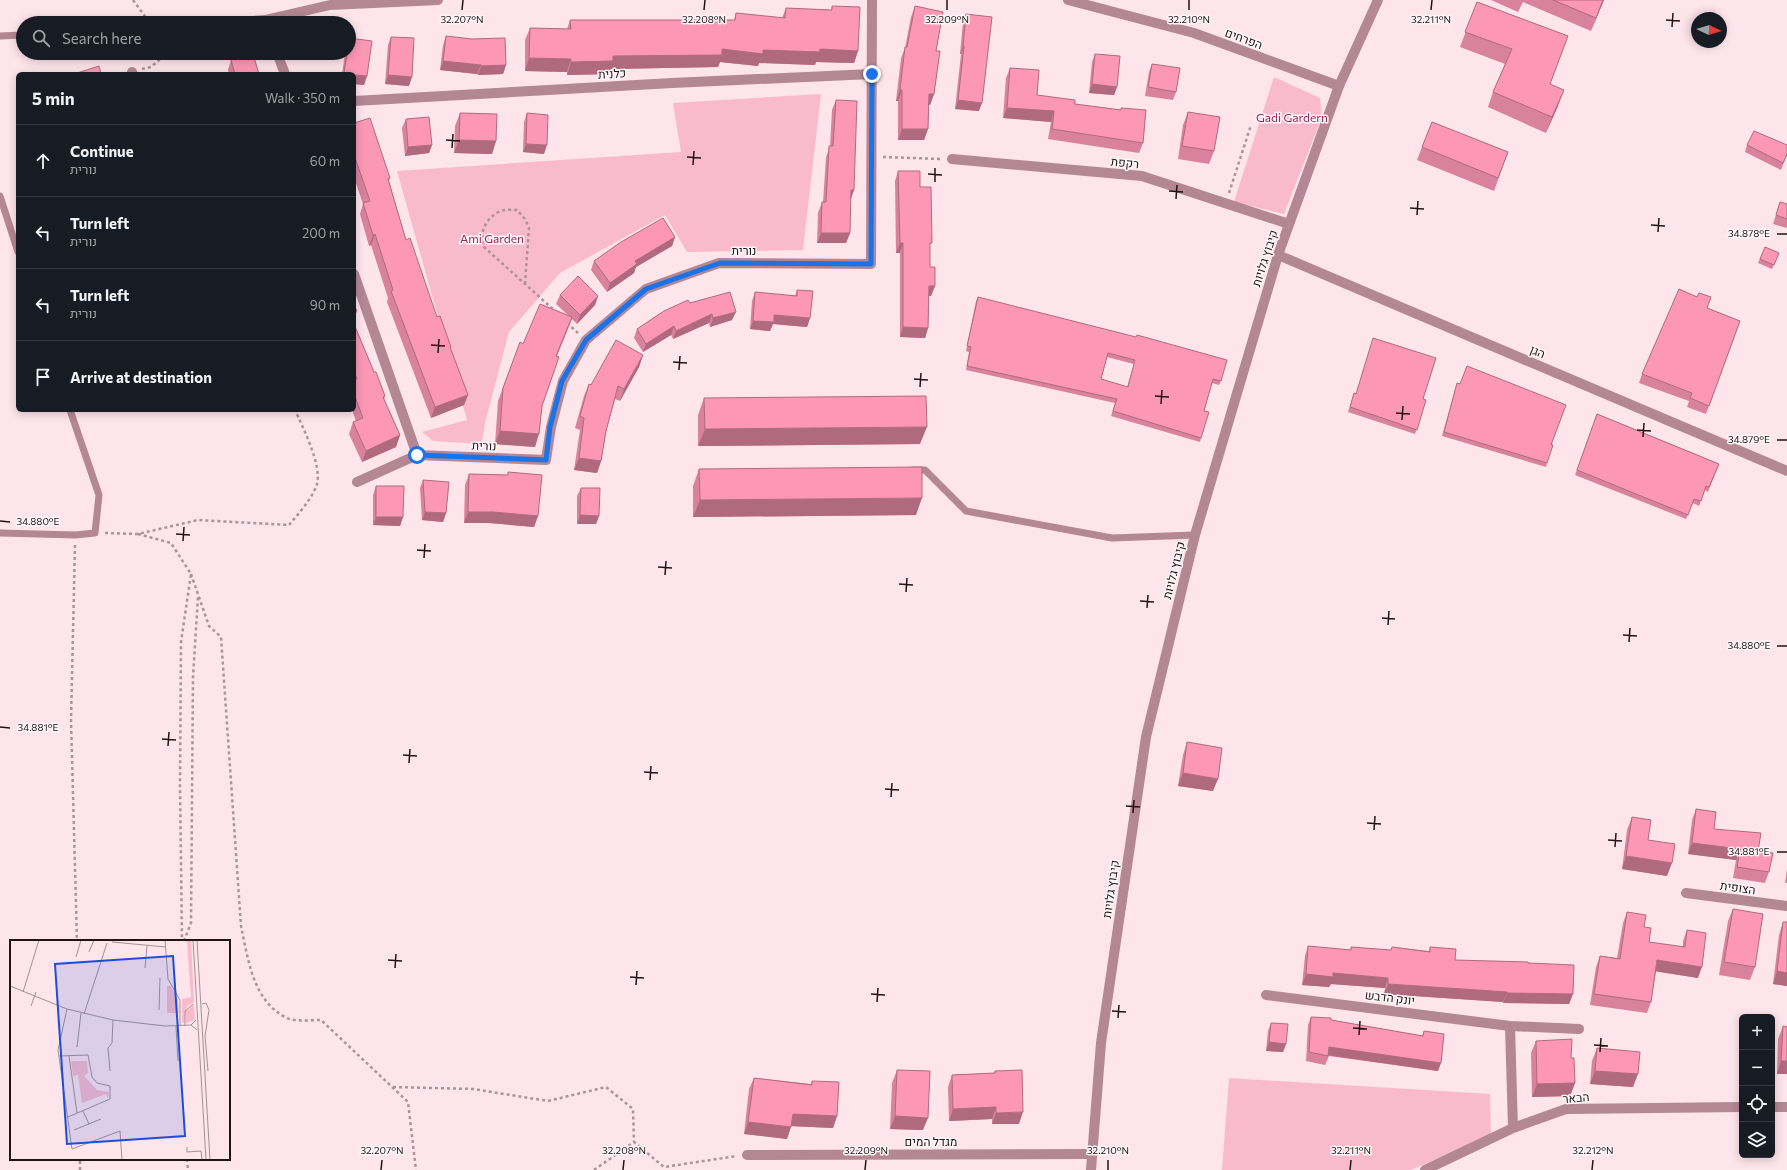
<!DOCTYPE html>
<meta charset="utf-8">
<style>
:root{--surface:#171b24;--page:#242831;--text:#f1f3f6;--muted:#9ea1a6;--line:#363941}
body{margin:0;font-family:Commissioner,Heebo,sans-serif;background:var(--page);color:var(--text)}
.controls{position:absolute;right:12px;bottom:12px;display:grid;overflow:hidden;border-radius:6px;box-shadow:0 2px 10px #0003}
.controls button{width:36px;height:36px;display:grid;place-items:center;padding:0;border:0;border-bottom:1px solid var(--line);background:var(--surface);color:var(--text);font:20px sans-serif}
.compass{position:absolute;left:1691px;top:12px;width:36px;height:36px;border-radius:50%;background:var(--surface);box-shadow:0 2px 10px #0003;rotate:94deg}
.stop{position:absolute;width:12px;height:12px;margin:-9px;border:3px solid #1a73e8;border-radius:50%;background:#fff}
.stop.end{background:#1a73e8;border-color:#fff;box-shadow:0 1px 4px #0008}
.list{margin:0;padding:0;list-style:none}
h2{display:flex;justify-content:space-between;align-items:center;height:52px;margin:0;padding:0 16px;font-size:17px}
h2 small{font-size:13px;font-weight:400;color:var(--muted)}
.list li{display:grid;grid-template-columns:26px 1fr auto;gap:12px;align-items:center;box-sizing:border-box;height:72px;padding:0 16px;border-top:1px solid var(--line)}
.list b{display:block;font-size:15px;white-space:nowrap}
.list p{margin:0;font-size:13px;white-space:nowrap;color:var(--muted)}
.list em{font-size:13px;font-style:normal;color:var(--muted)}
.icon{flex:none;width:22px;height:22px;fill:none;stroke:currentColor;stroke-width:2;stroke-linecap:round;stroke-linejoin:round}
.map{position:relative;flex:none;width:1787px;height:1170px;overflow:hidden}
.search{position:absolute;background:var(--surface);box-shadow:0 2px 10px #0003;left:16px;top:16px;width:340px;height:44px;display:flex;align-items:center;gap:10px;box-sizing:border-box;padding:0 14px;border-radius:22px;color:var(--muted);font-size:15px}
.panel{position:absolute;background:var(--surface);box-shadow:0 2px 10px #0003;left:16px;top:72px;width:340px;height:340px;border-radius:6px}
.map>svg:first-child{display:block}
.park{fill:#f9bbcc}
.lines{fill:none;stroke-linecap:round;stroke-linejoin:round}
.path{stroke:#a8949a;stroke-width:2.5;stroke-dasharray:3 3;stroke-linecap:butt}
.service{stroke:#b38793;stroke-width:7}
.minor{stroke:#b38793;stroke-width:10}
.tertiary{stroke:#b38793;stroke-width:10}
.wall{fill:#d9829d;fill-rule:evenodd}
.shaded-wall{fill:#b06a7f}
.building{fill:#fc97b6;stroke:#b06a7f;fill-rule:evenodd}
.route{stroke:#1a73e8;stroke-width:5}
.ticks{fill:none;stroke:#1e1518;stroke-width:1.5}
.labels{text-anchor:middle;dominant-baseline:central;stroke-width:3;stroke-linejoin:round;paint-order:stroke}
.street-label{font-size:12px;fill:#1e1518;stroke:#fdf7f9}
.park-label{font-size:12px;fill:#972353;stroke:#fdf7f9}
.inset-road{fill:none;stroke:#a49197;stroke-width:1}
.view{fill:#1d4ed8;fill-opacity:0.15;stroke:#1d4ed8;stroke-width:2}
.inset-edge{fill:none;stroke:#1e1518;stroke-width:2}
.ticks-label{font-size:10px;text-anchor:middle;fill:#1e1518;stroke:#fdf7f9;stroke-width:3;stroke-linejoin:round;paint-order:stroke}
</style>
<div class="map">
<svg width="1787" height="1170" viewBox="0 0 1787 1170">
<rect width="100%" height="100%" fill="#fee4eb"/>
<path class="park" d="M1274,77L1320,98L1322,117L1284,214L1234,202Z
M821,94L803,250L687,252L665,215L560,273L509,332L485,423L482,444L433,441L422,432L467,420L397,171L681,152L673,103Z
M1229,1078L1490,1094L1491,1135L1411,1170H1222Z"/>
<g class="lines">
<path class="path" d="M133,0L150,23
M142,69L151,67L167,53
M883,157L942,159
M1229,193L1251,125
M525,284L529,228L525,219L517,210C512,210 505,209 501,211C487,216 478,233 484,247L555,311
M567,323L578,333
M105,533L138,534L198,520L289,525C299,513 312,499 317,484C322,465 303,428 295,410
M138,534L171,543L191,574L181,642L180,784L182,941
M75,545L71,720L77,941
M191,574L209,626L221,637L241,926C248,959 253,1002 287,1018C296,1022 311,1020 321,1020L408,1102L416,1170
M184,941L191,923L193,677L198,597
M393,1087L473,1089L548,1101L606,1087L633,1109L634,1142
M187,1159L188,1170
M80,1170V1159
M594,1170L634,1142L664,1167L737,1156"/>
<path class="service" d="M0,36L23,35
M0,196L18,252
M913,470H925L966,511L1112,538L1195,535
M0,533L75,535L95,533L99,495L70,410"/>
<path class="minor" d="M1068,0L1194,33L1339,86
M226,23L265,20L330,5L438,0
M277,53L285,74
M132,72L133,74
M354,101L672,83L872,74
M952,159L1142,176L1289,224
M1278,255L1787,471
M354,274L417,455L546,460L551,427L563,381L586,340L646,289L719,263L871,264L872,0
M357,482L417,455
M1686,893L1787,906
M1266,995L1510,1026L1579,1029
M1510,1026L1513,1128
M1772,1107H1787
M747,1155L1092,1154
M1425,1170L1513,1128L1566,1109L1742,1107"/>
<path class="tertiary" d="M1091,1170L1101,1043L1146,737L1195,535L1278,255L1339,86L1378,0"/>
</g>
<path class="wall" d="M1491,0H1604L1591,31L1523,2L1518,12Z
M1477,2L1550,84L1558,106L1546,133L1488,107L1493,92L1505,64L1460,47Z
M832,6L858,51L854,63L816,62L815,65L759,63L758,66L720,62L718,67L611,69L609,74L567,75V72L525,71V40L530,28L567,29L570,20H734L736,13L782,18L786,8L831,10Z
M915,6L936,51L934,94L930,105H929L928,129L924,140H898V101H896L901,58L905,48L911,17Z
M966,14L979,111L955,109L961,54H960L963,22Z
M446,36L506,65L503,74L478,75L477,74L440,70L443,45Z
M391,37L409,86L385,84L388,45Z
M345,53H349L367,76L364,85L354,84V74H342Z
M1095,54L1117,87L1114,95L1089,93L1092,62Z
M231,60L259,74H229L228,70Z
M1152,64L1176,92L1173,100L1145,96L1149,72Z
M1010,68L1037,95L1075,104L1121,110V108L1143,143L1139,153L1048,139L1051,122L1003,118L1006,78Z
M836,100L854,190L850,201V233L846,243H817L818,213L822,202H823L826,157L830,146L832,110Z
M1188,112L1214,151L1209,164L1178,159L1183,125Z
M460,113L496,141L492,154L454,153L455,126Z
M527,113L544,154L523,152L524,122Z
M406,119L432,145L429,153L405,156L402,128Z
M1432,122L1508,152L1494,191L1417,160Z
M354,123L390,178L389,181L406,240L437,317L451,347L450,349L468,395L464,405L431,418L387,302L388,298L371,245L369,246L360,214L363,204L354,177Z
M1747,145L1787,155L1781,170L1745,152Z
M898,171L920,187L930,248V267L935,286L931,296H929L928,328L925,338L900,337V253H896L895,181Z
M1780,202L1787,204V228L1773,224Z
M675,237L672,246L636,267L634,273L607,292L591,270L594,261Z
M1765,247L1779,253L1772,269L1758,263Z
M797,290L810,318L807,327L773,324L770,331L750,329L752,301L755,292L795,296Z
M560,295L598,296L595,305L577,324L572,319L557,356L542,406L535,447L495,444L498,401L520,342L523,344L569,316L556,304Z
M978,297L1221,381L1219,385L1212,383L1204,411L1201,438L1200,442L1111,416L1115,403L966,370L969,352L966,351L976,301ZM1107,357L1134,364L1127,387L1101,379Z
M690,303L732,320L710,327L709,323L673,339L671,335L643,352L634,338L637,329Z
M1707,308L1740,321L1706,414L1687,407L1689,401L1639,383L1642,374Z
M354,324L374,372L385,396L384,400L400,435L396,447L362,462L349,434L353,422L356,421L352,410H354Z
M643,355L639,367L620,401L615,399L606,431L601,461L597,473L574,470L580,430L575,428L584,396L589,384L591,385Z
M1457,383L1547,463L1546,467L1442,436Z
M1354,393L1423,399L1426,400L1415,434L1348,412Z
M704,398L920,444L698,446V415Z
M1597,414L1719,464L1708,492L1705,490L1699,506L1693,503L1686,519L1575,475Z
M699,469L916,515L693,517V486Z
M508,472L538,516L534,527L489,523H464L465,485L469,474L508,475Z
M423,480L446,513L443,522L422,520L420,488Z
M376,486L403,517L400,526L373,525V495Z
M581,488L599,516L596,524H577V496Z
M1187,742L1213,791L1178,786L1183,755Z
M1696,809L1714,829L1758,851L1769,872L1765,883L1733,878L1736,860L1688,854L1692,820Z
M1632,817L1648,840L1667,876L1622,869L1627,830Z
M1787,869V883H1785Z
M1733,909L1755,967L1750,980L1719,975L1728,921Z
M1627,912L1644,927L1649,942L1683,947V941L1687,930L1698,978L1656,971L1651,1002L1647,1013L1590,1005L1596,967L1600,956L1617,958L1623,923Z
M1783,922H1787V986L1773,984L1779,935Z
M1308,946L1350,950L1351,947L1391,950L1392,947L1429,951L1430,947L1455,960L1528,963L1573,994L1569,1004L1503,1003V1002L1384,994L1385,988L1331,984L1329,987L1302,985L1305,956Z
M1311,1017L1331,1020L1422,1036L1424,1031L1438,1071L1329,1056L1325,1065L1306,1061L1308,1025Z
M1271,1023L1286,1044L1283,1052L1266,1051L1268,1031Z
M1783,1026L1787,1027V1074H1777L1778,1039Z
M1536,1041L1571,1058L1575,1083L1570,1096L1532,1097L1531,1053Z
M1597,1048L1633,1087L1590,1084L1592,1061Z
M897,1070L923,1130L890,1129L892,1083Z
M995,1071L1019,1124H992V1119L949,1121L948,1087L952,1075L994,1073Z
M754,1078L811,1084L812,1081L837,1116L833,1128L791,1126L787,1139L744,1134L749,1089Z"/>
<path class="shaded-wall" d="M1603,0H1604L1591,31L1596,18Z
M963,46H964L961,54H960Z
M722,49L763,50L820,49L858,51L854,63L816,62L815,65L759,63L758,66L720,62L718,67L611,69L609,74L567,75L571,62L613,56Z
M529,58L571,59L567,72L525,71Z
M443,61L481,65L477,74L440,70Z
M506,65L503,74L478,75L481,66Z
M354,75L367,76L364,85L354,84Z
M388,75L412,77L409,86L385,84Z
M1092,84L1117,87L1114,95L1089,93Z
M900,90H902L898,101H896Z
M1564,90L1558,106L1546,133L1552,117Z
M929,94H934L930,105L925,104Z
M958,100L982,103L979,111L955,109Z
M1007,108L1054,111L1051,122L1003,118Z
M902,129H928L924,140H898Z
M459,140L496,141L492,154L454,153Z
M526,144L547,145L544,154L523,152Z
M432,145L429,153L405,156L408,147Z
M851,190H854L850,201Z
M821,233H850L846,243H817Z
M375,234L371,245L369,246L373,235Z
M675,237L672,246L636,267L634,273L607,292L610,283L635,261Z
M900,243H903L900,253H896Z
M929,286H935L931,296H925Z
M598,296L595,305L577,324L580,315Z
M357,311L354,319V313Z
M736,312L732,320L710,327L713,318Z
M712,314L709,323L673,339L676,331Z
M774,315L810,318L807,327L773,324L770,331L750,329L753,321Z
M572,317L567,330L551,369L556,356Z
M674,326L671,335L643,352L646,344Z
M903,327L928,328L925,338L900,337Z
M643,355L639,367L620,401L624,389Z
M468,395L464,405L431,418L435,407Z
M927,427L920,444L698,446L705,429Z
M500,431L539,434L535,447L495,444Z
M400,435L396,447L362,462L366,451Z
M579,458L601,461L597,473L574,470Z
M922,498L916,515L693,517L700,500Z
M425,512L446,513L443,522L422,520Z
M468,512H493L538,516L534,527L489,523H464Z
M580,515L599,516L596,524H577Z
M376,517H403L400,526L373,525Z
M1183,773L1218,779L1213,791L1178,786Z
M1692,843L1740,849L1736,860L1688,854Z
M1626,856L1672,863L1667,876L1622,869Z
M1657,960L1702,967L1698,978L1653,971Z
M1777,971L1787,973V986L1773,984Z
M1333,973L1388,978L1385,988L1331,984L1329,987L1302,985L1306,974Z
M1388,984L1507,992L1503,1002L1384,994Z
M1507,993L1573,994L1569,1004L1503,1003Z
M1269,1042L1286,1044L1283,1052L1266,1051Z
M1329,1047L1441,1063L1438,1071L1326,1055Z
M1781,1061H1787V1074H1777Z
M1595,1071L1638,1074L1633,1087L1590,1084Z
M1575,1083L1570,1096L1532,1097L1537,1084Z
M996,1107L992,1119L949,1121L953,1109Z
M1023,1112L1019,1124H992L996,1113Z
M793,1114L837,1116L833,1128L789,1126Z
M895,1116L928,1118L923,1130L890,1129Z
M748,1122L791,1127L787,1139L744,1134Z"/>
<path class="building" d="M1553,0H1603L1596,18Z
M1477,2L1568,36L1550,84L1564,90L1552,117L1493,92L1512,49L1465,32Z
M832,6L860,7L858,51L820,49V52L763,50V54L722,49V55L613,56V61L571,62V59L529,58L530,28L571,29L570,20H735L736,13L785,18L786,8L832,10Z
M915,6L943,12L936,51H940L934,94H929L928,129H902V90H900L905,47H907Z
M966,14L992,17L982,103L958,100L964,46H963Z
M446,36L472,39L505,38L506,65L481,66V65L443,61Z
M391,37L414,38L412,77L388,75Z
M349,38L372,41L367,76L354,75V74L344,73L347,53H349Z
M253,54L259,74H235L231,60Z
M1095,54L1120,56L1117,87L1092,84Z
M1152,64L1180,68L1176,92L1148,87Z
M99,66L101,74H74Z
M1010,68L1039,70L1037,95L1075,100V104L1121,110V108L1146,110L1143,143L1052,129L1054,111L1007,108Z
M836,100L857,101L854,190H851L850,233H821L822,202H826L829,146H833Z
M1188,112L1220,117L1214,151L1182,146Z
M460,113L497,114L496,141L459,140Z
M527,113L548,115L547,145L526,144Z
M429,117L432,145L408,147L406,119Z
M370,118L390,178L388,179L406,240L410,238L437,317L440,316L451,347H450L468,395L435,407L391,291L393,290L375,234L373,235L363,203L370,201L354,155V123Z
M1432,122L1508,152L1498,178L1422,147Z
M1754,131L1787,145V154L1783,163L1747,145Z
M898,171H920V187H931L932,243H930V267H935V286H929L928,328L903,327V243H900Z
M1780,202L1787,204V219L1776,215Z
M663,218L675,237L635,261L637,264L610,283L594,261L621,242Z
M1765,247L1779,253L1774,265L1760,259Z
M578,276L598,296L580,315L560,295Z
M1679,289L1697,297L1699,293L1711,297L1707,308L1740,321L1709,406L1690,398L1692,393L1642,374Z
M797,290L813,291L810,318L774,315V322L753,321L755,292L797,296Z
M730,292L736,312L713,318L712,314L676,331L674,326L646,344L637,329L664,311L688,300L690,303Z
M978,297L1136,337L1137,335L1227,360L1221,381L1213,379L1204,411L1209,412L1201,438L1113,411L1117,399L967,366L971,347L967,346ZM1108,353L1135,360L1128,387L1101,379Z
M540,304L572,317L556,356L559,357L542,406L539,434L500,431L503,388L520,342L523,344Z
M354,305L357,311L354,313Z
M354,324L374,372H376L385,396L383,397L400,435L366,451L353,422L363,418L354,394V380L357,379L354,371Z
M1373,338L1436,358L1423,399L1426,400L1417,430L1350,407L1354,393L1356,394Z
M616,340L643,355L624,389L618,386L606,431L601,461L579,458L584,418L580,416L589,384L591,385Z
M1467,366L1566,405L1551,445H1553L1547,463L1444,432L1457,383L1460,384Z
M926,396L927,427L705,429L704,398Z
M1597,414L1719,464L1709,487L1706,486L1701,501L1694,499L1688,515L1577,470Z
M922,467V498L700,500L699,469Z
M508,472L542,475L538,516L493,512H468L469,474L508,475Z
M423,480L449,482L446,513L425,512Z
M376,486H404L403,517H376Z
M581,488H600L599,516L580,515Z
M1187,742L1222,748L1218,779L1183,773Z
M1696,809L1716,812L1714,829L1761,833L1758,851L1773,853L1769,872L1737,867L1740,849L1692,843Z
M1632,817L1651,820L1648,840L1675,844L1672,863L1626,856Z
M1733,909L1763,914L1755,967L1724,962Z
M1627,912L1646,915L1644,927L1651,928L1649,942L1685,947L1687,930L1706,933L1702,967L1657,960L1651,1002L1594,994L1600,956L1620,959Z
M1783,922H1787V973L1777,971Z
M1308,946L1351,950V947L1391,950L1392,947L1430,952V947L1456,949L1455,960L1528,962V963L1574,965L1573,994L1507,993V992L1388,984V978L1333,973V977L1306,974Z
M1311,1017L1331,1018V1020L1423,1036L1424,1031L1444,1034L1441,1063L1329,1047L1328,1056L1309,1052Z
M1271,1023L1288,1024L1286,1044L1269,1042Z
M1783,1026L1787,1027V1061H1781Z
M1572,1039L1571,1058H1574L1575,1083L1537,1084L1536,1041Z
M1597,1048L1640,1052L1638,1074L1595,1071Z
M897,1070L930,1071L928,1118L895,1116Z
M1022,1070L1023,1112L996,1113V1107L953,1109L952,1075L995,1073V1071Z
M754,1078L812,1085V1081L839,1082L837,1116L793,1114L791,1127L748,1122Z"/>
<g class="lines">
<path class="route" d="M417,455L546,460L550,427L562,381L586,340L646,289L720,263L871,264L872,74"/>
</g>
<path class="ticks" d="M462,10L463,0M704,10L705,0M947,10V0M1189,10V0M1431,10L1432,0M1666,20L1680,21M1672,27L1673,13M446,140L460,141M452,148L453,134M687,157L701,158M693,165L694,151M928,174L942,175M935,182V168M1169,191L1183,192M1176,199L1177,185M1410,208L1424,209M1417,215L1418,201M1651,225L1665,226M1658,232L1659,218M1777,234H1787M431,345L445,346M438,353L439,339M673,362L687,363M679,370L680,356M914,379L928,380M920,387L921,373M1155,396L1169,397M1161,404L1162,390M1396,413L1410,414M1402,420L1403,406M1637,430L1651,431M1643,437L1644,423M1777,440H1787M0,521L10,522M176,534L190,535M183,541L184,527M417,550L431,551M424,558L425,544M658,567L672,568M665,575L666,561M899,584L913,585M906,592L907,578M1140,601L1154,602M1147,608L1148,595M1382,618L1395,619M1388,625L1389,611M1623,635L1637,636M1629,642L1630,628M1777,646H1787M0,727L10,728M162,739L176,740M168,746L169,732M403,755L417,756M409,763L410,749M644,772L658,773M650,780L651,766M885,789L899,790M891,797L892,783M1126,806L1140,807M1133,813L1134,800M1367,823L1381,824M1374,830L1375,816M1608,840L1622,841M1615,847L1616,833M1777,852H1787M388,960L402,961M395,968L396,954M630,977L644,978M636,985L637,971M871,994L885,995M877,1002L878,988M1112,1011L1126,1012M1118,1018L1119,1005M1353,1028L1367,1029M1359,1035L1360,1021M1594,1045L1608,1046M1600,1052L1601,1038M381,1170L382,1160M623,1170L624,1160M865,1170L866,1160M1108,1170V1160M1350,1170L1351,1160M1592,1170L1593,1160"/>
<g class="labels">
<g class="street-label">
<text transform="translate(1244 38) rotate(20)">הפרחים</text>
<text transform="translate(612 73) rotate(-3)">כלנית</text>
<text transform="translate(1125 162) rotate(6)">רקפת</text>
<text x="744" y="250">נורית</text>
<text transform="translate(1264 258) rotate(-72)">קיבוץ גלויות</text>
<text transform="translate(1538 351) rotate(23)">הגן</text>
<text transform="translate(484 445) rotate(2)">נורית</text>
<text transform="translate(1173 570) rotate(-76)">קיבוץ גלויות</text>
<text transform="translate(1738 887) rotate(8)">הצופית</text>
<text transform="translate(1110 889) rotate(-82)">קיבוץ גלויות</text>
<text transform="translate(1390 997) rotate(7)">יונק הדבש</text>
<text transform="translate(1576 1097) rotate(-5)">הבאר</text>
<text x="931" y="1141">מגדל המים</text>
</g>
<g class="park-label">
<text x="1292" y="117">Gadi Gardern</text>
<text x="492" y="238">Ami Garden</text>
</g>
</g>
<g transform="translate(10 940)">
<rect width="220" height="220" fill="#fee4eb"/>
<path d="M170,0H181L184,62L177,66L174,83H172V59L181,57L177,2ZM184,64L185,80L176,83V71Z" fill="#f9bbcc"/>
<path d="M157,46H161L168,60L169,73H157ZM61,121H77L78,133L74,136L87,150L99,152L98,159L96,154L72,163L68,135L63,136Z" fill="#f9bbcc"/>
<path class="inset-road" d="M155,0L158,39L170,60V86M183,0L196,220M187,0L200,220M102,2L156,7M79,12L84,0M66,17L71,0M135,28L137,6M0,46L57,69L103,80L155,86L181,85M13,52L29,0M192,64L196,63L199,70L195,96L198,131M21,66L26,52M57,69L48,110L62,209L110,191L112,220M149,70L150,38M74,74L97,3M186,80L181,85L187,90M166,86L168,121M175,86V71L183,64M67,107L71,73M49,116L78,115L82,137L87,143L100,146V159L58,177M59,116L67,173M100,131L98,108L102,103L103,80M73,171L79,184M64,190L91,179M177,207V212L191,211L192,220"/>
<path class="view" d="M163,16L175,196L57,204L45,24Z"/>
<rect width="220" height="220" class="inset-edge"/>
</g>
<g class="ticks-label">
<text x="462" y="23">32.207°N</text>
<text x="704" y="23">32.208°N</text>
<text x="947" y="23">32.209°N</text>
<text x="1189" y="23">32.210°N</text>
<text x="1431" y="23">32.211°N</text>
<text x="1749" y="237">34.878°E</text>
<text x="1749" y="443">34.879°E</text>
<text x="38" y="525">34.880°E</text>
<text x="1749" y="649">34.880°E</text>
<text x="38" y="731">34.881°E</text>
<text x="1749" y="855">34.881°E</text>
<text x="382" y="1154">32.207°N</text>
<text x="624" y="1154">32.208°N</text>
<text x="866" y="1154">32.209°N</text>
<text x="1108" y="1154">32.210°N</text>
<text x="1351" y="1154">32.211°N</text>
<text x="1593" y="1154">32.212°N</text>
</g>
</svg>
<div class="controls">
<button>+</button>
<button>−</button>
<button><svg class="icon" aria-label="locate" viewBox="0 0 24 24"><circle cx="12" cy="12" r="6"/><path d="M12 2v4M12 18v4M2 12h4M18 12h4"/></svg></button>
<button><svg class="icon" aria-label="layers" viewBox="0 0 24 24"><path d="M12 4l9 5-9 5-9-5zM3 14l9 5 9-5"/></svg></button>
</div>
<svg class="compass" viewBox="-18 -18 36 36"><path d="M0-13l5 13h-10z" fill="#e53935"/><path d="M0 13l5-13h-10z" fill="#9ea1a6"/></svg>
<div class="stop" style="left:417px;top:455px"></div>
<div class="stop end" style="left:872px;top:74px"></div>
<div class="search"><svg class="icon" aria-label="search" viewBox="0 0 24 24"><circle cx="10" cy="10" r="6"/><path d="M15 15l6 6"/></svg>Search here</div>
<section class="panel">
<h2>5 min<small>Walk · 350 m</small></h2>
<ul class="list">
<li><svg class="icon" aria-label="ahead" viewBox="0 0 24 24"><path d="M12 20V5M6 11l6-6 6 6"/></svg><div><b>Continue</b><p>נורית</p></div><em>60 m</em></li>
<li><svg class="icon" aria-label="left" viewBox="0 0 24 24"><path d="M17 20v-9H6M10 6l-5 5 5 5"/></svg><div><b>Turn left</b><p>נורית</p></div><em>200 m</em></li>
<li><svg class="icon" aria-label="left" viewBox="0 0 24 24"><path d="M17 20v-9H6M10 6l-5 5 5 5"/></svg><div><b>Turn left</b><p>נורית</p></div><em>90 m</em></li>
<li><svg class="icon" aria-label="arrive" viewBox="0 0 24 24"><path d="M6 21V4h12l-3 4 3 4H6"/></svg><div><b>Arrive at destination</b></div></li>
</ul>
</section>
</div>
